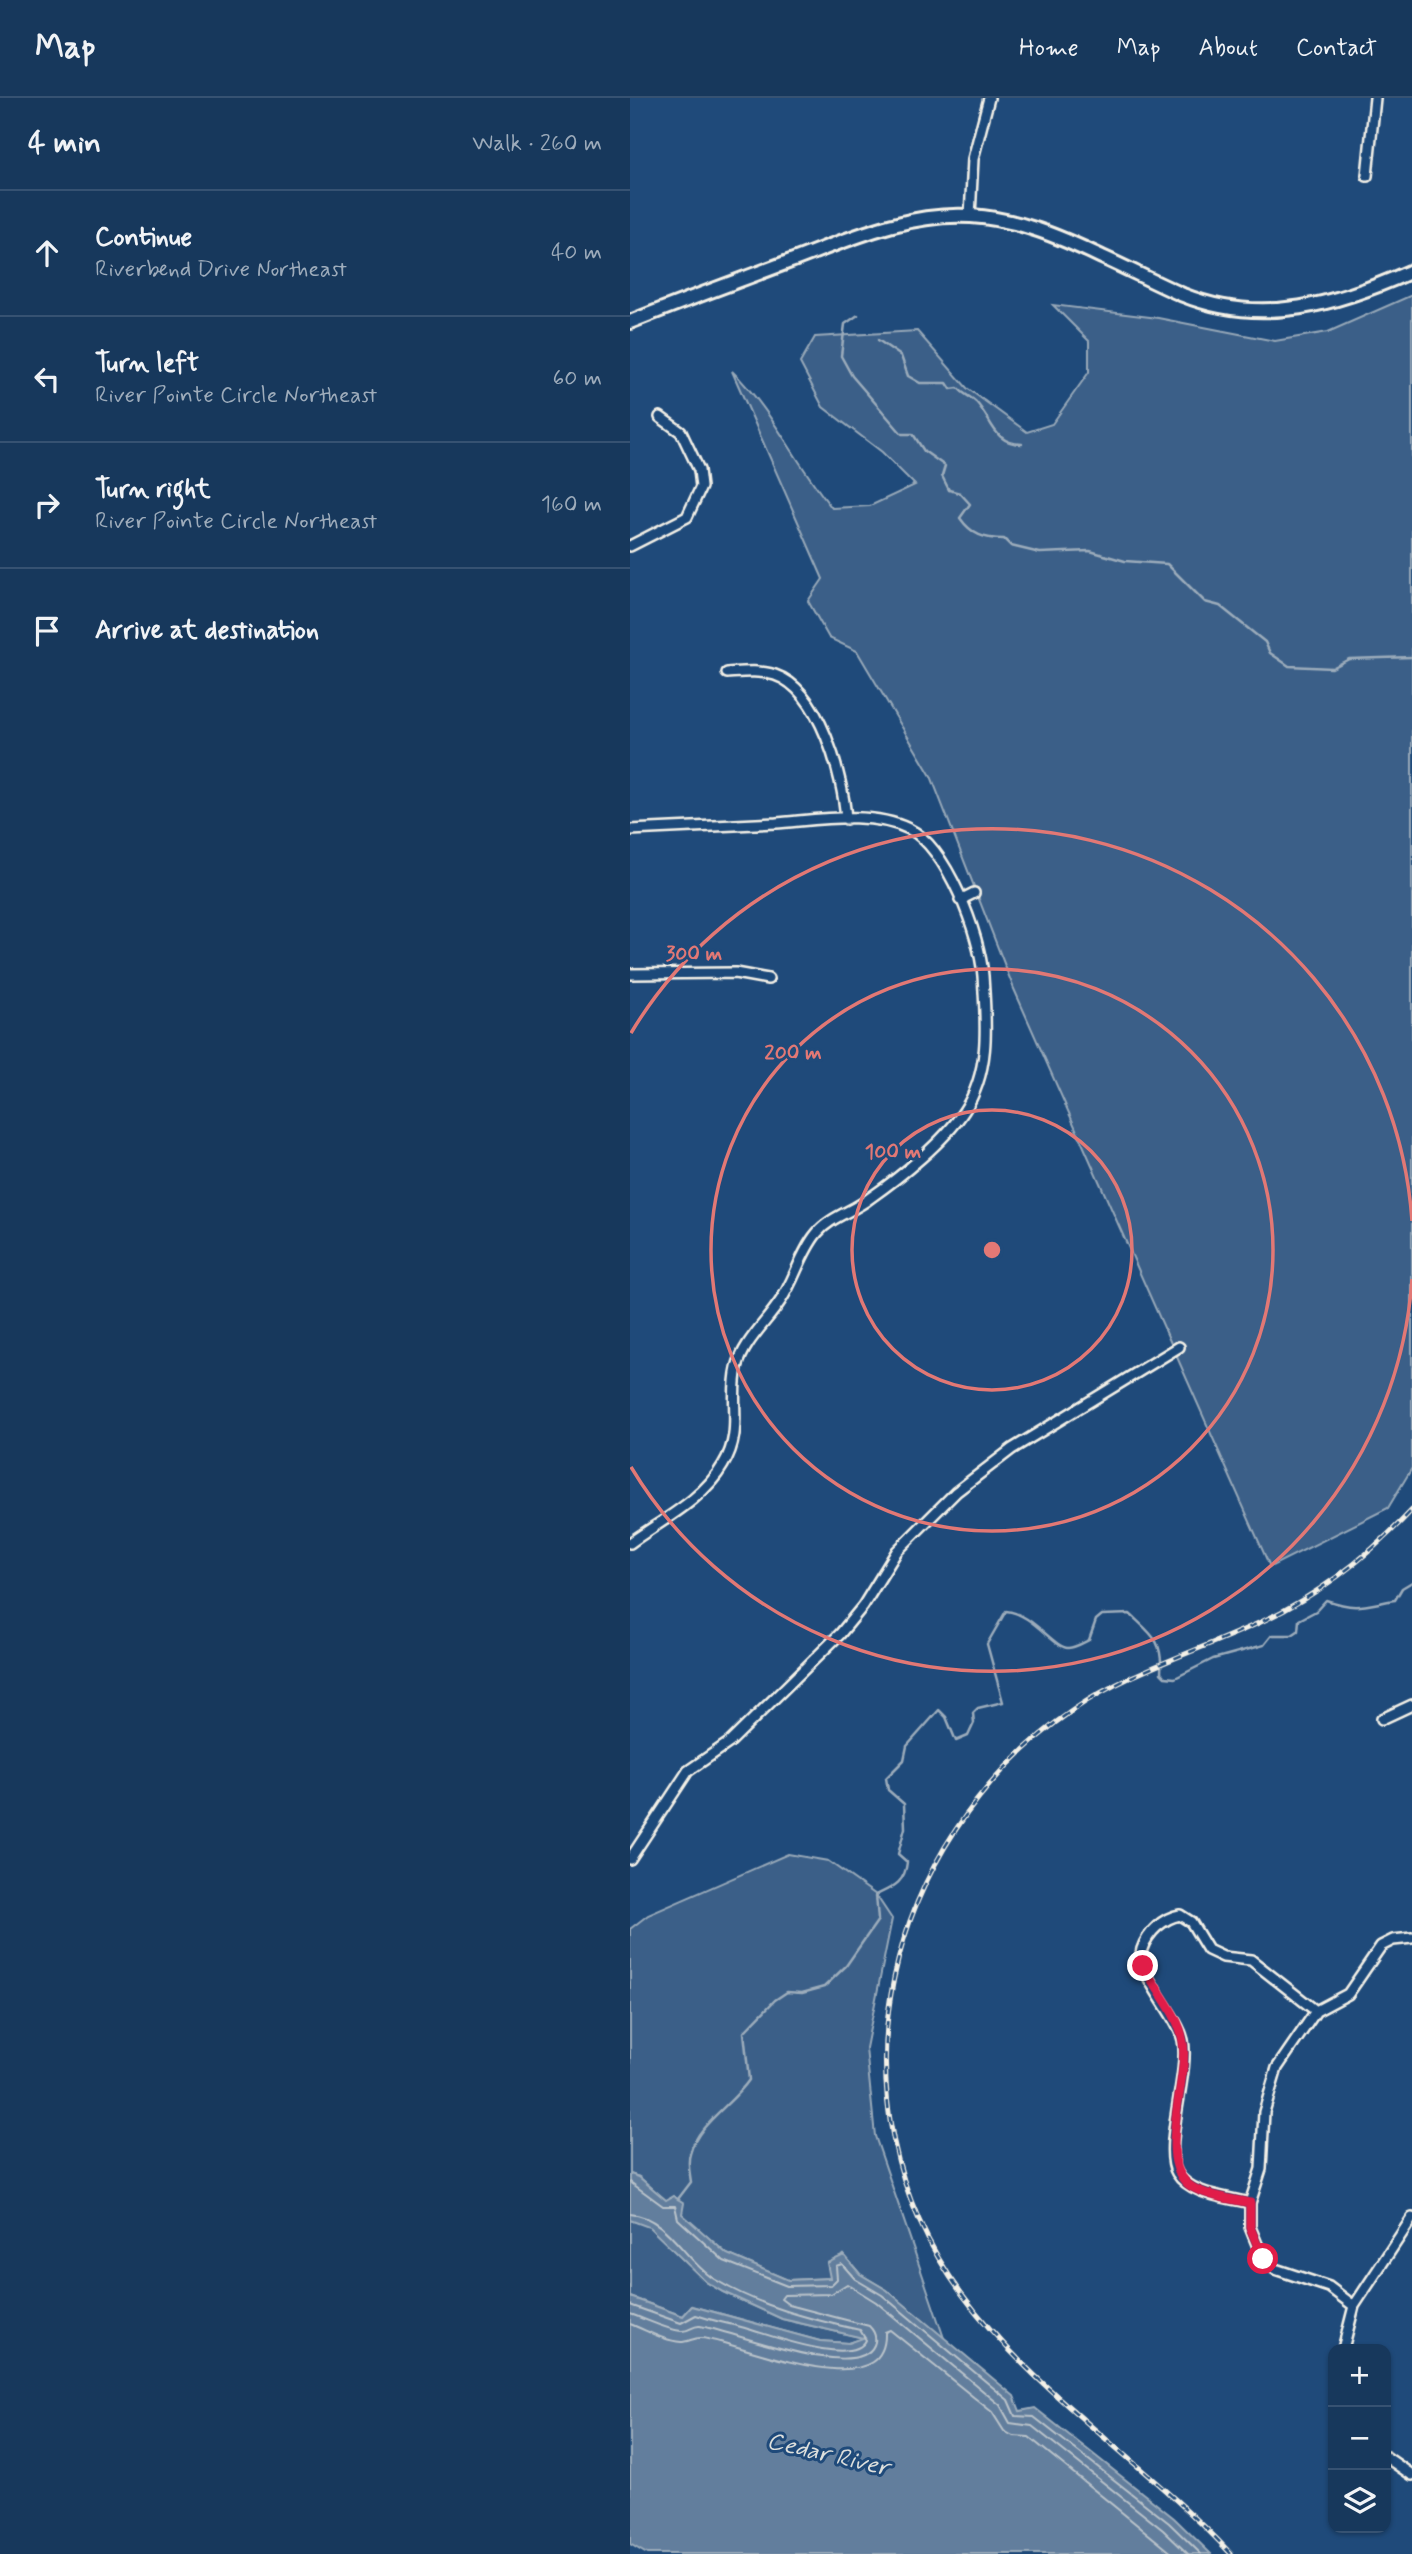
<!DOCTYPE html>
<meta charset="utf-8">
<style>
:root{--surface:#17385c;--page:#244365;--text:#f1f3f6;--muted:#9eacbb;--line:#365272}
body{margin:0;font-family:Mynerve,sans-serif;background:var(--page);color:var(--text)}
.controls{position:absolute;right:21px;bottom:21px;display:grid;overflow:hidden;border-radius:14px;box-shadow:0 2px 5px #0004}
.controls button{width:63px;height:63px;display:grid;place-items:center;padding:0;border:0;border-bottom:2px solid var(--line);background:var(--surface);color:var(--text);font:35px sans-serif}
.stop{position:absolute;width:21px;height:21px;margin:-16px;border:5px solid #e11d48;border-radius:50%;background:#fff}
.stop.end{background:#e11d48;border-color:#fff;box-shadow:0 2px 7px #0008}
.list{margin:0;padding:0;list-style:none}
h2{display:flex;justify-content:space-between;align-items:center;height:91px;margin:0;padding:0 28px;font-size:30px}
h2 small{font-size:23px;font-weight:400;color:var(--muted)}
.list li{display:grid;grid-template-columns:46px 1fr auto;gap:21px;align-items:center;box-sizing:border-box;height:126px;padding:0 28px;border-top:2px solid var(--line)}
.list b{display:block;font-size:26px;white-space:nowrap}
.list p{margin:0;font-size:23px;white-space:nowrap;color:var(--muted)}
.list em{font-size:23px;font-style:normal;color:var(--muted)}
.icon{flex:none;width:38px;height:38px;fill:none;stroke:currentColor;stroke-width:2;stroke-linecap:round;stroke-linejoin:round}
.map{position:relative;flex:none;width:782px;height:2456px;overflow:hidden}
header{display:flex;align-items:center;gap:42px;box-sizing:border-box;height:98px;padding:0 35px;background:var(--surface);border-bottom:2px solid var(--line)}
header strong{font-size:33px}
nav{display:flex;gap:38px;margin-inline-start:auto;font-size:24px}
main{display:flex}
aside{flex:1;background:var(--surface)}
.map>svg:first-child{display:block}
.green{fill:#3a5f88;stroke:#97a8b8;stroke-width:2}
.water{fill:#627e9d;stroke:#9cacbb;stroke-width:2}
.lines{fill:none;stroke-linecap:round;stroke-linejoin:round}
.shore{stroke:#bac3ca;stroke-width:2}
.stream{stroke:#9cacbb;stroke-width:2.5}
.street-casing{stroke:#f4f1e8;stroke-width:14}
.secondary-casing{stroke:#f4f1e8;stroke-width:18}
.street{stroke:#1f4a7a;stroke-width:9}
.secondary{stroke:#1f4a7a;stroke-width:12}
.rail-casing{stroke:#f4f1e8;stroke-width:5}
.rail{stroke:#1f4a7a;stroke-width:2.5;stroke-dasharray:8;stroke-linecap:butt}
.route{stroke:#e11d48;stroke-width:9}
.ring{fill:none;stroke:#e27875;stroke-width:3.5}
.labels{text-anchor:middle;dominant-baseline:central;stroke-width:6;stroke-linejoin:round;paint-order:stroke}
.water-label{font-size:24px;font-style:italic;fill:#dee0dd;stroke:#1f4a7a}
.centre{fill:#e27875;stroke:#1f4a7a;stroke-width:3.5}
.ring-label{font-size:21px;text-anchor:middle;font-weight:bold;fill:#e27875;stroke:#1f4a7a;stroke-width:6;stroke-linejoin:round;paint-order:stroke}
</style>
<header>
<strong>Map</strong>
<nav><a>Home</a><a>Map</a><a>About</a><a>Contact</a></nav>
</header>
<main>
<aside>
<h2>4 min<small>Walk · 260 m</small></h2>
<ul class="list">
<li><svg class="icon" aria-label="ahead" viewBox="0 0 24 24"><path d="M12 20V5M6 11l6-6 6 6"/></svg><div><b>Continue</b><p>Riverbend Drive Northeast</p></div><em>40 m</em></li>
<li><svg class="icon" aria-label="left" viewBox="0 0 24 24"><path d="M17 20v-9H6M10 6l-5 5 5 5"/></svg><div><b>Turn left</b><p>River Pointe Circle Northeast</p></div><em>60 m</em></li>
<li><svg class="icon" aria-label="right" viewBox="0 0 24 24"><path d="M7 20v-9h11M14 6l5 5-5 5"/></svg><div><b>Turn right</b><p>River Pointe Circle Northeast</p></div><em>160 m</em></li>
<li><svg class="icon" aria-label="arrive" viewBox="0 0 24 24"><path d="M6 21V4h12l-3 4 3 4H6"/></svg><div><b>Arrive at destination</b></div></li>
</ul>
</aside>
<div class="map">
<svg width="782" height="2456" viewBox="0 0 782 2456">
<rect width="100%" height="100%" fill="#1f4a7a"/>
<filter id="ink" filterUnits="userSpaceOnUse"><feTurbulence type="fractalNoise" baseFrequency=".0143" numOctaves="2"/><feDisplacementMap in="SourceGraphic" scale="14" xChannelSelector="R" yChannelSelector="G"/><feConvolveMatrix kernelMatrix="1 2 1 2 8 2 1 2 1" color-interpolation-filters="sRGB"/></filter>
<g filter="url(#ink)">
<path class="green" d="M782,197V1370L758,1410L640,1469L384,891L301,678L227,553L199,540L178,503L193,481L102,273C143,313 166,366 202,410L240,408L285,387L252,354L193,309L170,265L185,239L287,233L337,290L397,334L422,326L459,274V243L423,207L528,220L645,243L698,234Z
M158,1756L198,1763L246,1797L262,1821L236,1950L245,2038L315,2243L257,2192L230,2176L214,2157L200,2180L158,2182L97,2156L9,2079L0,2076V1831L18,1817Z
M0,2122L19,2128L76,2184L93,2194L152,2221L234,2240L219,2245L190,2243L62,2208L53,2218L0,2199Z"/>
<path class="water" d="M0,2076L9,2079L36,2102L43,2098L54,2105L52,2116L97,2156L158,2182L200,2180L197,2165L214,2157L230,2176L257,2192L384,2298L390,2313L405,2310L544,2420L581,2456H17L0,2446V2199L53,2218L62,2208L190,2243L219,2245L233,2240L152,2221L93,2194L76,2184L19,2129L0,2122Z"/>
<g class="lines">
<path class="shore" d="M0,2084L33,2108H45L48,2121L94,2163L157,2188L201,2187L207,2181L206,2168L212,2166L225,2181L252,2197L378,2302L385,2318L404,2319L539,2425L571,2456
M0,2116C38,2119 54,2162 84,2181C129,2208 179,2221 230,2232L236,2242C224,2269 140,2237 118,2231C101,2226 83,2223 66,2217L51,2225L0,2207
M0,2216C16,2221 34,2231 51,2233C59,2234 63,2227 70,2228C100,2232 228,2285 244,2247C247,2240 244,2233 239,2228L159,2207L151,2201L154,2197L201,2196L217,2186L246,2204L370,2307L380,2325L402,2328L533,2432L558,2456
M0,2226C16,2232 34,2243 51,2244C58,2244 65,2239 72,2240C109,2244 258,2312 255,2234L260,2232L362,2314L374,2333L383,2338L399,2339L543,2456"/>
<path class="stream" d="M228,217L215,226L211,258L222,278L272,336H283L294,353L315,368L312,378L319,392L330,395L340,406L330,420C342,437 354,441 374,441L381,448L410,455L460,453L495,463L537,466L575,504L590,508L635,544L640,555L659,568L702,570L719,561L782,559
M248,242L271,258L278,278L290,285H317L321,291L328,290C334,297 340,298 346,304C362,321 363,346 392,346
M48,2101L61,2084C60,2076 57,2064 60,2056C68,2025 102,2007 119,1982L114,1934L145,1902L157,1894L172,1895L194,1889L216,1868L248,1822L246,1797C263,1789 275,1785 277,1764L268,1756L275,1730L274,1706L258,1692L256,1680L274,1662L277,1648L309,1612L316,1619L326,1643L338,1638L344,1625L343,1615L348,1610L373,1604L357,1546L376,1513C402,1515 424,1550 438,1550C445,1550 453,1545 459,1542L466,1522L472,1517L500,1516C522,1537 533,1542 531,1575L535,1579L545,1580L583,1561L634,1547L642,1537H662L668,1533L669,1522L686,1513L696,1502C729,1513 734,1507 765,1502L772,1490L782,1484"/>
<defs>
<path id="street" d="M737,78L745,0
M340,118L343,61L359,0
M0,448L57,419L71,389L69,372L51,334L30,319
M97,575C113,574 129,572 145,577C190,592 213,679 216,721
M0,732C49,730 97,727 146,725C187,722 240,712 279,731C317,749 350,837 353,878C356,924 361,973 334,1013C314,1044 270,1079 240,1100C224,1113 200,1119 187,1135C171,1154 165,1181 151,1202C137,1224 113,1244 107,1270C99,1304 114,1333 93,1367C73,1402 32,1422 0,1445
M330,802L344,795
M0,876L105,875L138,881
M752,1621L782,1607
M0,1761L58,1673L100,1644L210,1536L233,1508L267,1453L326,1394L382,1351L549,1249
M620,2105C598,2099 560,2097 547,2075C532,2050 560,1975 553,1942C547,1916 505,1875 512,1851C518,1834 533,1820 550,1817L561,1824L578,1852L593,1859L621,1862L686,1913
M724,2208L699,2189L645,2171L633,2161L620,2129V2105L631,2071L634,2014L647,1970L686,1913L718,1896L751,1848L763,1842L782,1840
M713,2251L724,2208L782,2120
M756,2359L782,2377"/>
<path id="secondary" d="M0,224C52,203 105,184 158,164C217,142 277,114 341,118C388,121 430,139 472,159C499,171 525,185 553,197C633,229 708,206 782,173"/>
</defs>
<use href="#street" class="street-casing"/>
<use href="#secondary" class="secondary-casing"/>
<use href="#street" class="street"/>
<use href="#secondary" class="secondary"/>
<defs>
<path id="rail" d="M601,2456C517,2365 406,2297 332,2196C192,2004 253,1743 443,1612C501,1572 570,1553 633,1523C690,1496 739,1458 782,1412"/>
</defs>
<use href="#rail" class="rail-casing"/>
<use href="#rail" class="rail"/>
</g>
</g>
<g class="lines" filter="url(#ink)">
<path class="route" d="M513,1868C526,1891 550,1918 553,1944C559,1983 524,2066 562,2089C577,2098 602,2101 620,2105V2129L633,2161"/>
</g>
<g class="ring">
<circle cx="362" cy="1152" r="140"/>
<circle cx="362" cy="1152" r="281"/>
<path d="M782 1181A421 421 0 0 1 1 1369M1 935A421 421 0 0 1 782 1123"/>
</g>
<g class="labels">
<g class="water-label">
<text transform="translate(198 2357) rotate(13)">Cedar River</text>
</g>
</g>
<circle cx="362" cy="1152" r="10" class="centre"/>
<g class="ring-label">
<text x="64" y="862">300 m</text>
<text x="163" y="961">200 m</text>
<text x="263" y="1060">100 m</text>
</g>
</svg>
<div class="controls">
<button>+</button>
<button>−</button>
<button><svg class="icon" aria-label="layers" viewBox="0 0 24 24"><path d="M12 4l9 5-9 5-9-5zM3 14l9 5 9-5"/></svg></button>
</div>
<div class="stop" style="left:633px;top:2161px"></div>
<div class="stop end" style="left:513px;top:1868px"></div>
</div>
</main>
